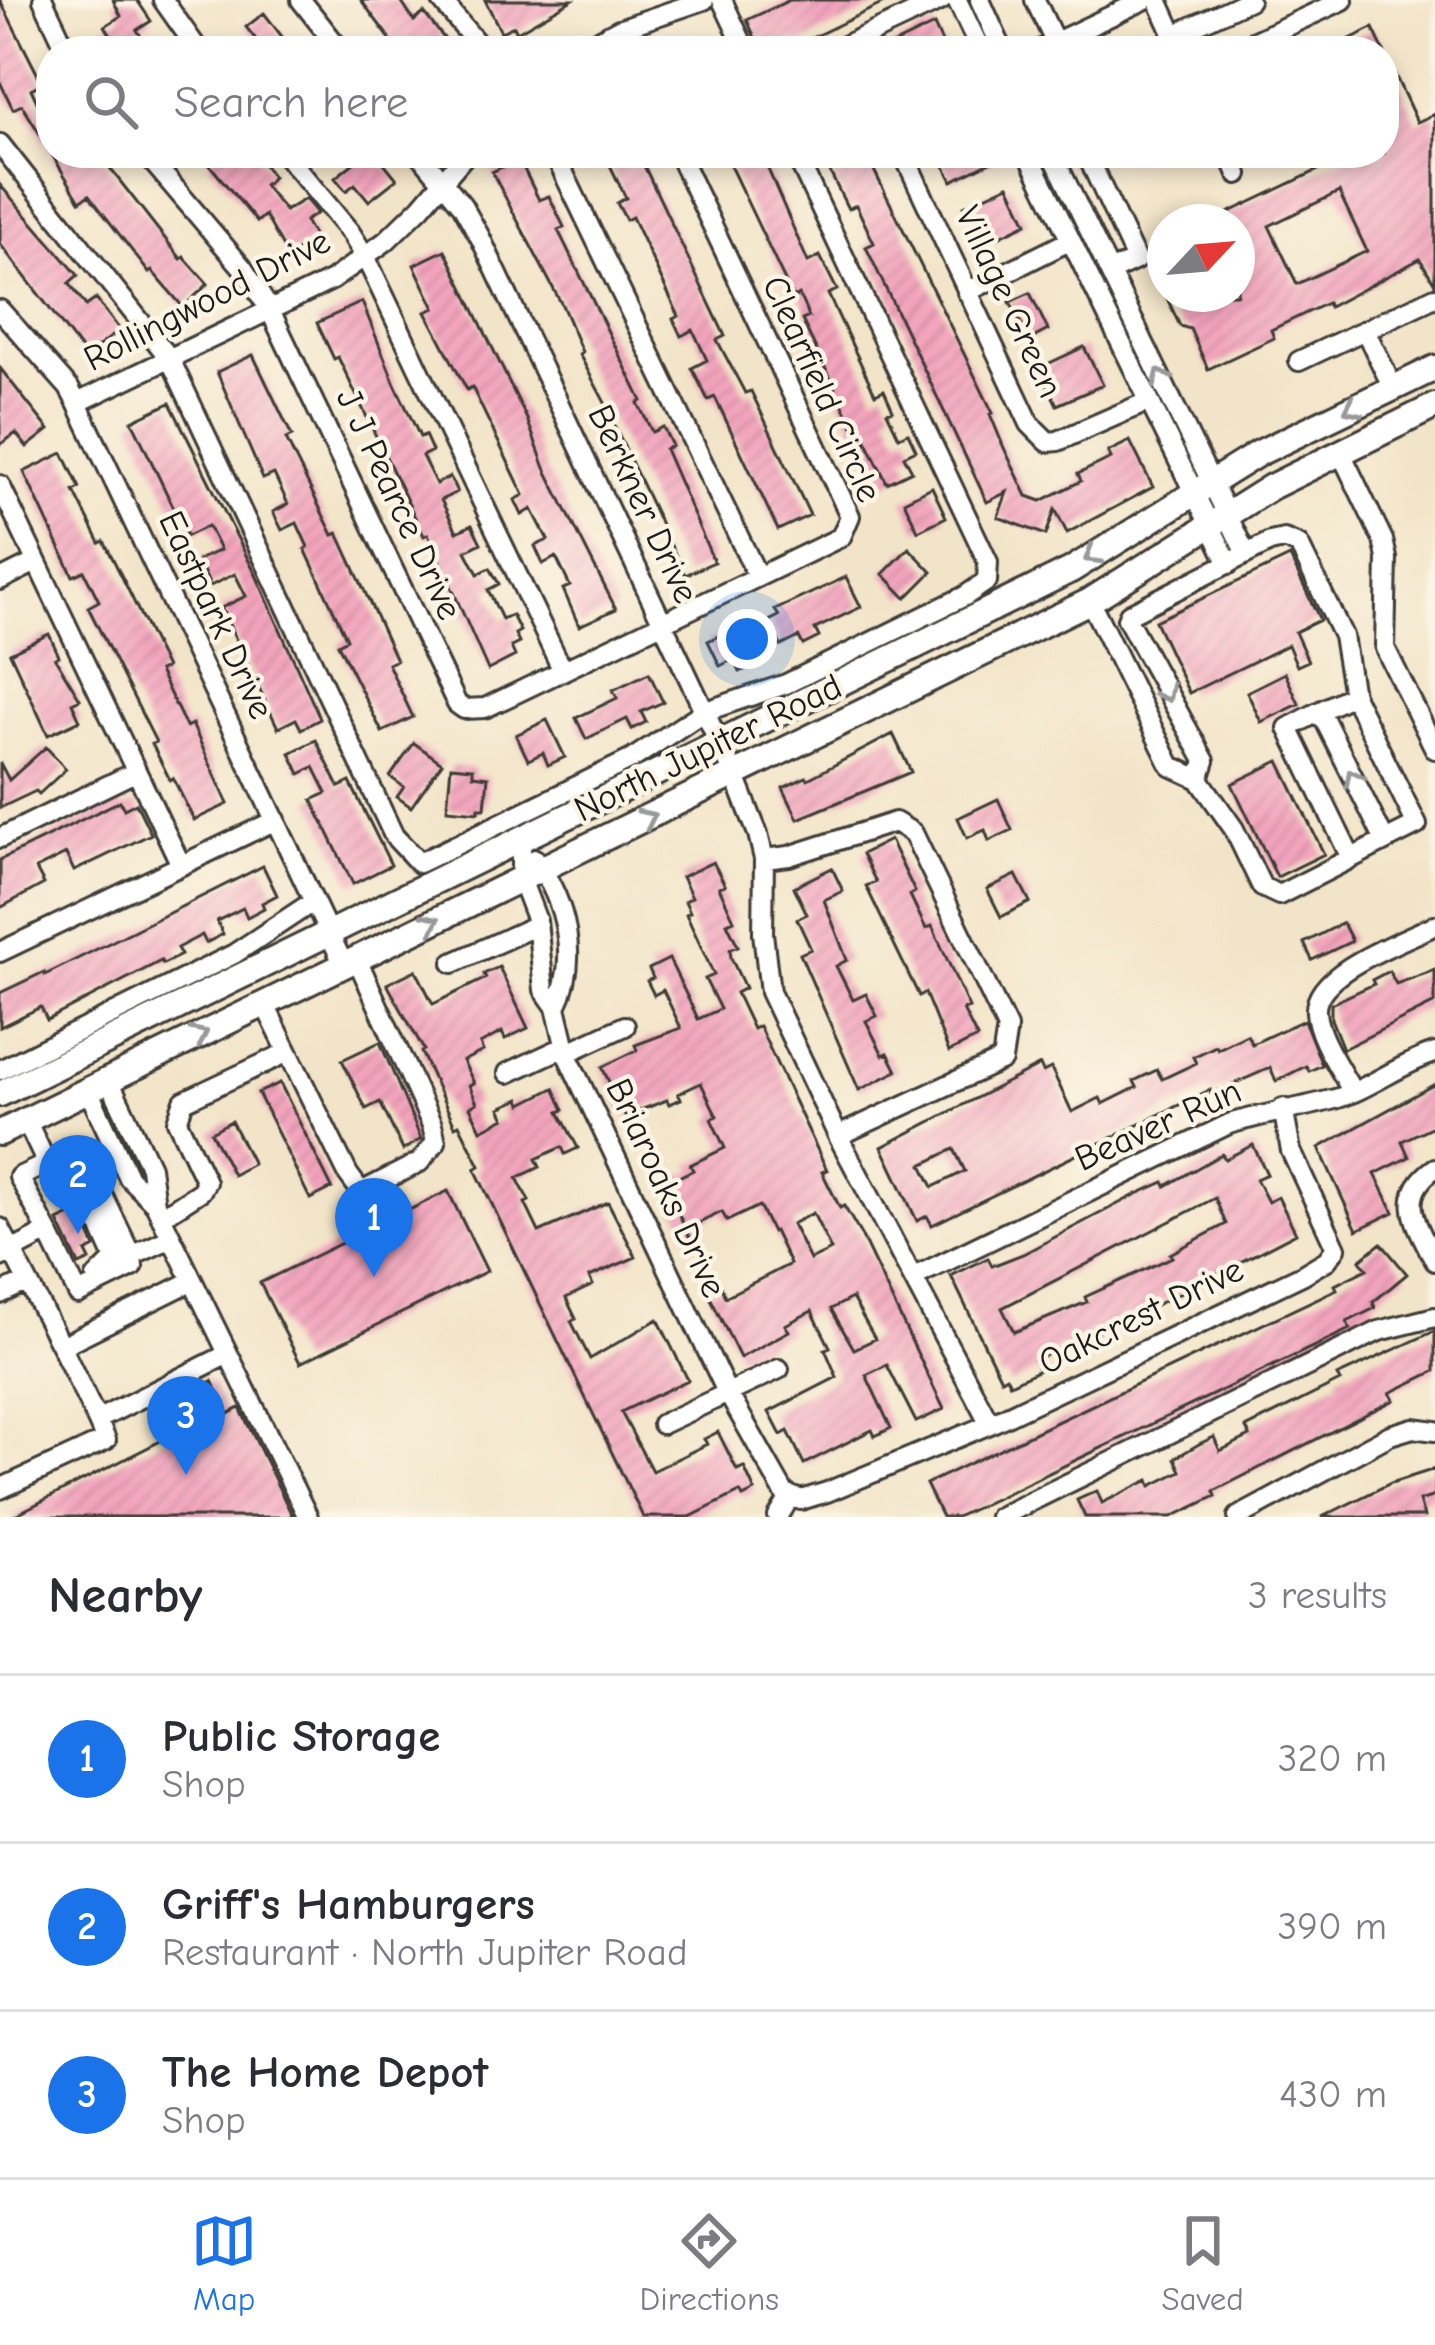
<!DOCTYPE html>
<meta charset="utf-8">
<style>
:root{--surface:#fff;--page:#f2f2f3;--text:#2b2b33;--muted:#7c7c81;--line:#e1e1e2;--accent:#1a73e8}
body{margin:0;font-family:"Comic Neue",sans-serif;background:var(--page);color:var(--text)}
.compass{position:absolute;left:1147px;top:204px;width:108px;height:108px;border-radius:50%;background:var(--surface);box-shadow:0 6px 18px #0003;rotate:64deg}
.you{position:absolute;left:747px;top:639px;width:42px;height:42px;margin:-30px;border:9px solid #fff;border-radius:50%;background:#1a73e8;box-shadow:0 0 0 18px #1a73e833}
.badge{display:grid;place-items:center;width:78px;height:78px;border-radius:50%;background:var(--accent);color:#fff;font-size:39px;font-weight:700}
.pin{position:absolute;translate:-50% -99px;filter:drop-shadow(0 3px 6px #0008)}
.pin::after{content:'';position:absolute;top:63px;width:42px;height:36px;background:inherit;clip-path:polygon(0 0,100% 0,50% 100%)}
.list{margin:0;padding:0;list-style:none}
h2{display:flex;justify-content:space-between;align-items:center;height:156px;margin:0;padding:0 48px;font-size:51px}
h2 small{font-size:39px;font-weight:400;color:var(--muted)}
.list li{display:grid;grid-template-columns:78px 1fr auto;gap:36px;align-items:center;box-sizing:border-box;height:168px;padding:0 48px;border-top:3px solid var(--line)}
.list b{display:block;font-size:45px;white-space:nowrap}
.list p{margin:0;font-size:39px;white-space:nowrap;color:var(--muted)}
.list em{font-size:39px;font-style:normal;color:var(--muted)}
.icon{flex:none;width:66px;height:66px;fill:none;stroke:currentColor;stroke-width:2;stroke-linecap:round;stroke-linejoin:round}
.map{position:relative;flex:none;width:1435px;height:1517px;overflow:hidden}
.search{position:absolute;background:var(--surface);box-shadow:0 6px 18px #0003;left:36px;right:36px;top:36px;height:132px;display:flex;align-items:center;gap:30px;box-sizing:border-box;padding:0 42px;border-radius:48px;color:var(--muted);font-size:45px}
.sheet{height:660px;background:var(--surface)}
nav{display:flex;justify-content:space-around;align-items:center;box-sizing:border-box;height:168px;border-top:3px solid var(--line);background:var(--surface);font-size:33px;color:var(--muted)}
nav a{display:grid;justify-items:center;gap:6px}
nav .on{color:var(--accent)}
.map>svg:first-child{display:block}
.building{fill:url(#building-hatch);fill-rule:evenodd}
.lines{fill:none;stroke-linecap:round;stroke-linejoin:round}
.minor-casing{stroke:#3c3a36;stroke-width:24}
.major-casing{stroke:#3c3a36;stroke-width:30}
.minor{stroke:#fff;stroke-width:18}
.major{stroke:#fff;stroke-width:24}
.oneway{stroke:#999}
.labels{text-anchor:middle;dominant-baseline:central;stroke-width:9;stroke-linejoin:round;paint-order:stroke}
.street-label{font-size:36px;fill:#1c1c1c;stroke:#fcf5e5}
</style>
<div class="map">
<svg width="1435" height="1517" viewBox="0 0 1435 1517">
<defs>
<pattern id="building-hatch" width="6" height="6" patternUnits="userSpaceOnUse" patternTransform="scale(3)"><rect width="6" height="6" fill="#f3a5be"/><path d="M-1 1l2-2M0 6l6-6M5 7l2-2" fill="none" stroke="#d08da3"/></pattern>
</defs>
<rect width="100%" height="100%" fill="#fcf5e5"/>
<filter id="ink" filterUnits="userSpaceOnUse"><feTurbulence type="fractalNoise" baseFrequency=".00833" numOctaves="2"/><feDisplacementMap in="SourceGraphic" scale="24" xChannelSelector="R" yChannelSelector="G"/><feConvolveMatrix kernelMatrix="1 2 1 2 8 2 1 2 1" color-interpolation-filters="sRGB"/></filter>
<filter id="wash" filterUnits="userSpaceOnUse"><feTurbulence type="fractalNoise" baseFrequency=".004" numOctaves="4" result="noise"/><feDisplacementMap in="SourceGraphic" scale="48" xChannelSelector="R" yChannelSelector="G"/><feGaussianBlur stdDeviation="2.7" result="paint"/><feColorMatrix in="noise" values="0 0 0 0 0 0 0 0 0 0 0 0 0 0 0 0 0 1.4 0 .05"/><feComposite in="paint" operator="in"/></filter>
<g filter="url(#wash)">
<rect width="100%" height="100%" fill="#f2e4c8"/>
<g id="blocks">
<path class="building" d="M0,0L42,83L31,89L44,117L51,112V152L22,105L13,109L0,82Z
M113,0H137L151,21L137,30L150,51H121L105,26L121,16Z
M361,0H400L414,21L424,13L447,42L435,51H399Z
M485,0H572L517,32L514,26L501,32Z
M790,0H890L797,45L794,39L770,51H761L747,20Z
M264,13L293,51H265L246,27Z
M934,25L946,51H880Z
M1373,28L1417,122L1435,114V284L1420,259L1329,307L1327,303L1271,330L1274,338L1208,369L1190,329L1180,326L1165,294H1237V222H1209L1354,153H1384V51H1325ZM1339,192L1367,251L1297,284L1269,226Z
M51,153H98L181,259L184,257L208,284L183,307L152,271L149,273L89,195L80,201Z
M207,153H255L273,177L264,185L285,211L305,199L317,213L305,221L316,240L288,256L265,215L257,222L208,163L212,159Z
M366,153H376L397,179L369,201L355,184L346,191L335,178Z
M604,153H638L725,336L717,340L745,393L751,391L810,515L778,530L715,397L708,400L692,368L707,360L693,330L681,336L673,319L679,316L657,270L632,217L626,220L617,203L626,198Z
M724,153H761L808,262L820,256L837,290L828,294L875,394L884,390L893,410L887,412L899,437L908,433L916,450L904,456L912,471L887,483L866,440L861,442L802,320L809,317L799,295L793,298Z
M829,153H864L871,164L993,413L990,414L1004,448L1027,496L1041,501L1081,481L1078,474L1111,458L1108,452L1130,441L1153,487L1067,533L1055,509L1046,535L998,517L1007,492L987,502L866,247L874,243L856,205L848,209L822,156Z
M938,153H1008L952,181Z
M519,159L539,200L549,196L564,227L558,230L642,401L638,403L652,432L663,427L672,446L665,449L714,562L685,575L609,415L611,414L579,354L582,352L562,305L492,172Z
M0,185L78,275L69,283L86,306L96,299L120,330L86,356L0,244Z
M1009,185L1027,223L982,245L964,206Z
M445,250L527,419L545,468L616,609L579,626L563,589L570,586L556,557L543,564L535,546L548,540L532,509L522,515L515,500L524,495L472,387L467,390L426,312L435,308L414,265Z
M1030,293L1048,330L1029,340L1010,302Z
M362,302L395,384L420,437L425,435L432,451L422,456L436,484L450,477L457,492L441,500L457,532L472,525L481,543L466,551L478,574L490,568L499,584L488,590L502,619L512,615L520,631L515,634L519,643L511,647L515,656L488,670L428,534L424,536L338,357L334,359L317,323Z
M1084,347L1103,385L1057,405L1039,368Z
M253,355L292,436L286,439L333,535L338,533L396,660L388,664L413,717L382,732L338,644L347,639L305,549L308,547L297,523L282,530L273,512L288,504L274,474L263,479L217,372Z
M0,368L49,430L27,447L16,433L0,445Z
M170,403L256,575L320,719L301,729L296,719L278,728L221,608L246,596L235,574L210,586L198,560L220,550L208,526L187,536L132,421Z
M63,453L80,488L74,491L100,543L104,541L122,577L166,668L159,671L186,727L192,724L228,804L194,820L173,778L170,780L152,744L156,742L88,607L99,601L84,571L73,576L24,472Z
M932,487L946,517L918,531L904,501Z
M909,548L932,572L906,598L883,574Z
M1290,557L1320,620L1295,632L1308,661L1297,666L1288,645L1189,693L1155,621Z
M846,577L861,607L815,629L819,637L803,645L799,637L781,646L769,621L779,616L775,610Z
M740,626L758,663L740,672L734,659L720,666L708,641Z
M49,634L59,656L55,658L80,699L72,703L80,720L48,735L10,653Z
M649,673L663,702L641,712L646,722L632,729L627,719L586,739L576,718L617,698L613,690Z
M1285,673L1299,704L1261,722L1247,692Z
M547,720L565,757L548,765L543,753L528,760L516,735Z
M893,734L911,772L798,819L783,788L806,777L808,779Z
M316,740L339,787L350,782L391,865L353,884L312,800L327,793L314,767L300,774L290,753Z
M414,743L442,763L411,807L397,797L404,787L390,777Z
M46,747L66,769L39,794L36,791L0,808V763L9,780Z
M1279,761L1324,854L1277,877L1232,784Z
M451,766L473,768V775L488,777L485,808H479L478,812L447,809Z
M998,799L1012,830L989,841L985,830L967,838L958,818Z
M120,801L124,809L136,803L151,834L74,871L66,854L36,869L44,884L0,908V860Z
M890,840L915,892L910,895L926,929L932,926L969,1008L963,1010L977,1038L949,1052L925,993L919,996L866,886L876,882L862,854Z
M713,862L725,885L719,887L734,920L727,923L738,946L730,949L731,958L745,988L736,993L753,1029L759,1026L827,1170L822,1172L840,1208L844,1206L861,1235L944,1409L916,1422L887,1365L866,1375L891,1428L875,1436L872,1430L804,1464L788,1431L781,1435L769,1412L837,1377L825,1349L830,1347L812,1311L785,1325L789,1331L740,1358L708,1293L721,1287L725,1297L790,1264L774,1231L772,1232L759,1206L727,1221L722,1212L697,1224L701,1232L690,1238L664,1184L693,1170L690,1165L725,1148L711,1119L717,1116L701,1083L678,1094L681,1099L669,1104L667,1100L625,1116L602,1067L637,1050L635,1045L681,1028L663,990L654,995L647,981L653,978L649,969L669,959L698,1019L720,1009L705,979L714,975L686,914L690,912L685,901L692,897L682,877ZM813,1213L831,1250L810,1260L792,1224ZM852,1298L875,1339L854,1349L831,1309Z
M263,866L277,895L262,903L264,908L247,917L243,908L217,921L223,934L206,943L202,935L177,948L181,955L163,964L161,961L47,1020L41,1007L0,1027V993L44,972L45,975Z
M832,868L843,891L824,900L847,960L836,966L853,1000L866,994L877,1016L866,1021L883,1055L888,1053L897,1071L859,1090L800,954L811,949L797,919L807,914L794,887Z
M1016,875L1030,902L1001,917L987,889Z
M1343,923L1352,941L1312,960L1304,943Z
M499,967L528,1028L505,1039L502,1032L480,1044L483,1051L463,1061L474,1083L469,1085L477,1103L470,1107L481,1130L505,1118L500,1108L520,1099L522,1104L554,1088L564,1110L559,1112L578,1148L565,1154L562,1147L536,1159L540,1167L517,1178L529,1201L525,1203L539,1232L608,1202L636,1257L589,1277L593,1285L566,1298L576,1319L571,1321L590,1359L658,1319L688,1380L621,1412L652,1471L707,1444L704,1439L718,1432L737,1470L744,1467L755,1491L743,1497L740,1492L690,1517H643L475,1169L480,1166L459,1124L455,1126L421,1052L424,1050L387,984L416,970L433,1004L486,978L484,974Z
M1435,970V1003L1343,1049L1331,1019V1004L1374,984L1372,980L1389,971L1396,984Z
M1304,1020L1322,1065L1309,1071L1306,1066L1276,1081L1270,1068L1211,1094L1210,1090L932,1225L927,1216L917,1221L882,1147L1040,1065L1043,1072L1051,1068L1072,1112L1100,1098L1103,1104L1137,1087L1134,1081L1157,1070L1162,1079L1196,1063L1193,1057L1216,1046L1218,1049L1247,1035L1252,1044ZM954,1149L965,1171L933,1187L922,1165Z
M380,1042L421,1139L403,1150L380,1102L366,1109L342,1060Z
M280,1083L332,1188L310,1199L258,1093Z
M1435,1084V1125L1402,1141L1409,1157L1375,1174L1394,1212L1357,1230L1319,1148Z
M231,1121L253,1164L233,1175L211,1132Z
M1253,1145L1267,1174L1256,1179L1268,1202L1278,1197L1296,1233L1173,1297L1034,1360L1039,1370L1010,1384L1006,1376L1001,1379L951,1276L988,1258L992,1266L1023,1254L1135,1195L1164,1182L1166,1186L1222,1154L1225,1159ZM1215,1198L1226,1224L1170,1254L1172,1257L1085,1297L1087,1302L1014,1332L1002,1308Z
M448,1191L487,1271L300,1363L260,1283Z
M79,1211L95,1247L86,1252L90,1260L79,1265L58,1221Z
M1381,1243L1407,1274L1373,1302L1375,1308L1347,1322L1350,1329L978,1507L956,1517H942L926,1484L1337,1289L1335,1285L1367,1269L1360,1260Z
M1435,1331V1371L1390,1393L1394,1400L1214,1491L1216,1496L1172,1517H1085L1077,1500L1097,1491L1102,1503L1149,1480L1151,1486L1181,1471L1175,1458L1199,1444L1214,1437L1220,1451L1250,1436L1246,1428L1340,1381L1337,1376Z
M212,1381L228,1414L240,1408L293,1517H11L176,1433L163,1404Z
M1435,1469V1496L1419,1501L1424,1517H1322L1391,1483Z"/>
</g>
</g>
<g filter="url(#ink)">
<use href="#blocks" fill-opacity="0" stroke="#3c3a36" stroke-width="3"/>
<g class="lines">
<defs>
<path id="minor" d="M43,0L67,51
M163,0L199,51
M301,0L341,51
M441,0L483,51
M722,0L746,51
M957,0L981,51
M980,0L1003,51
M1035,0L1055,42
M1158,0L1181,51
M619,29L630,51
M1174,35L1249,0
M578,51L619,29L704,0
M833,51L942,0
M1037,51L1144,0
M1233,51L1343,0
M0,144L170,359L394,836L419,863L632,759L703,712L786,684L965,596L987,581L988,562L795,153
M145,153L242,267L270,310L457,704L464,709L485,708L841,537L850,516L678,153
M284,153L350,232L365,256L563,671
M419,153L462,205L480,237L735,776L758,834L764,859L763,933L770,992L838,1136L990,1424
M554,153L758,577
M903,153L1030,424L1048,442L1058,441L1147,402
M1028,153L1229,564
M1052,153L1246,554
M1086,153L1136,260L1110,272
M1229,153L1238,174
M967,292L1069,241
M0,310L69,388L77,403L344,965
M1365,330L1393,388
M1299,361L1435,297
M77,403L332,280L386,241L421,207L467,153
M1340,451L1383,540L1387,558L1385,648L1435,749
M0,485L181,865
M0,580L36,562
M1090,601L1171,766L1199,779
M1353,695L1320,711L1385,841L1279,895L1262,887L1234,829L1199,779L1205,761L1127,619L1129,614L1270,542L1284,539L1299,545L1343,636L1353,695L1417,825L1385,841
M1320,711L1288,728L1351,858
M0,838L135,772
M521,839V879L537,921L544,990L556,1007L568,1057L725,1388L785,1494L801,1500L827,1492L990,1424L1302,1275L1327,1260L1336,1248L1291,1151L1283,1108
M535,859C566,902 580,959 556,1007
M764,859L789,856L895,822L913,833L1007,1028L1002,1060L838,1136
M0,952L276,820
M453,963L537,925
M264,1003L348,1174L359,1189L365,1190L420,1162L436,1142L432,1125L357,959
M566,1053L625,1026
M0,1070L234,954L314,901
M508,1073L564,1047
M109,1080L150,1167L155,1204L308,1517
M88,1090L129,1178L155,1204
M1352,1091C1340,1068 1318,1038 1316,1012C1313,972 1404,941 1435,925
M26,1120L47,1164
M1435,1168C1395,1196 1417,1225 1435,1261
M161,1217L201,1191L206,1182L177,1121L184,1101L288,1052
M0,1228L61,1346
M48,1232L19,1177L80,1148L132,1256
M0,1257L48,1232L78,1294L133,1267L132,1256L171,1238
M914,1277L1229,1124C1263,1114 1297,1109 1331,1100C1367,1091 1399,1064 1435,1053
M96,1278L115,1259L92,1208L98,1186
M192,1281L61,1346L97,1420L228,1354
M0,1294L26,1282
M662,1424L779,1369
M0,1489L106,1440L97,1420
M778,1517L791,1496
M999,1517L1379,1331L1435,1317
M1238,1517L1390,1435L1413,1428L1435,1431"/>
<path id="major" d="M0,1094L1071,570L1259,453L1435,368
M0,1133L1090,601L1271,487L1435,406"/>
</defs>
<use href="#minor" class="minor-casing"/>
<use href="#major" class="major-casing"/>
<use href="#minor" class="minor"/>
<use href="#major" class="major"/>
</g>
<defs><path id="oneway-chevron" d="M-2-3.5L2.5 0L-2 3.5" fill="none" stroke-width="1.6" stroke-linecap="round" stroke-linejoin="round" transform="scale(3)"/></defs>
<g class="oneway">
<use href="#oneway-chevron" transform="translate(1161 377) rotate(-116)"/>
<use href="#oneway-chevron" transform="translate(1352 408) rotate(154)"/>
<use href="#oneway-chevron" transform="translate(1092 556) rotate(149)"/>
<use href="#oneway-chevron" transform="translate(1166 694) rotate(63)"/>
<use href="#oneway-chevron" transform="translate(1353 777) rotate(-117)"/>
<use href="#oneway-chevron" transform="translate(648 818) rotate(-26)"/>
<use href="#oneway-chevron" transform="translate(432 922) rotate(-26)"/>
<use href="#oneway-chevron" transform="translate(200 1035) rotate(-26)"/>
</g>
</g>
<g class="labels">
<g class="street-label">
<text transform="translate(207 300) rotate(-27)">Rollingwood Drive</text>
<text transform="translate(1009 302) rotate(65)">Village Green</text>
<text transform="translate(822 389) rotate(66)">Clearfield Circle</text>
<text transform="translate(399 504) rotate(65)">J J Pearce Drive</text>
<text transform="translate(643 504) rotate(65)">Berkner Drive</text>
<text transform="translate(216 615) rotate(65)">Eastpark Drive</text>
<text transform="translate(708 748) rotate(-26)">North Jupiter Road</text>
<text transform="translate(1158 1125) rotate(-24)">Beaver Run</text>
<text transform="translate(666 1188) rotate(65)">Briaroaks Drive</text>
<text transform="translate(1141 1316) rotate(-26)">Oakcrest Drive</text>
</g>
</g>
</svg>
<svg class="compass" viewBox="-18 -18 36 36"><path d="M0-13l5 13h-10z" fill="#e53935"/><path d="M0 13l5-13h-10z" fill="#7c7c81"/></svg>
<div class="you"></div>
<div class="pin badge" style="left:374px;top:1277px">1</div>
<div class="pin badge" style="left:78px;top:1234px">2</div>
<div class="pin badge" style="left:186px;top:1475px">3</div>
<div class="search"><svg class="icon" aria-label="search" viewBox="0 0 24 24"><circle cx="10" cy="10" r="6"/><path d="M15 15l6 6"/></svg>Search here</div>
</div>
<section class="sheet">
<h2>Nearby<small>3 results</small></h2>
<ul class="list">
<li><span class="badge">1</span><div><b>Public Storage</b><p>Shop</p></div><em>320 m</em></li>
<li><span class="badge">2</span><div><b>Griff's Hamburgers</b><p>Restaurant · North Jupiter Road</p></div><em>390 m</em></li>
<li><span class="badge">3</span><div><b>The Home Depot</b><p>Shop</p></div><em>430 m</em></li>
</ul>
</section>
<nav>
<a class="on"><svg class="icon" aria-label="map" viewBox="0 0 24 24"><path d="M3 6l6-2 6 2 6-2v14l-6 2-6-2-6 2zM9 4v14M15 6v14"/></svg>Map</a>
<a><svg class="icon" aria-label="directions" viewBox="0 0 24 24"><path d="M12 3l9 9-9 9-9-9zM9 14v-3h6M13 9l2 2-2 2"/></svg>Directions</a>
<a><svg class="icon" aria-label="saved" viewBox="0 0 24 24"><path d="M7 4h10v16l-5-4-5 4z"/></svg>Saved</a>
</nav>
